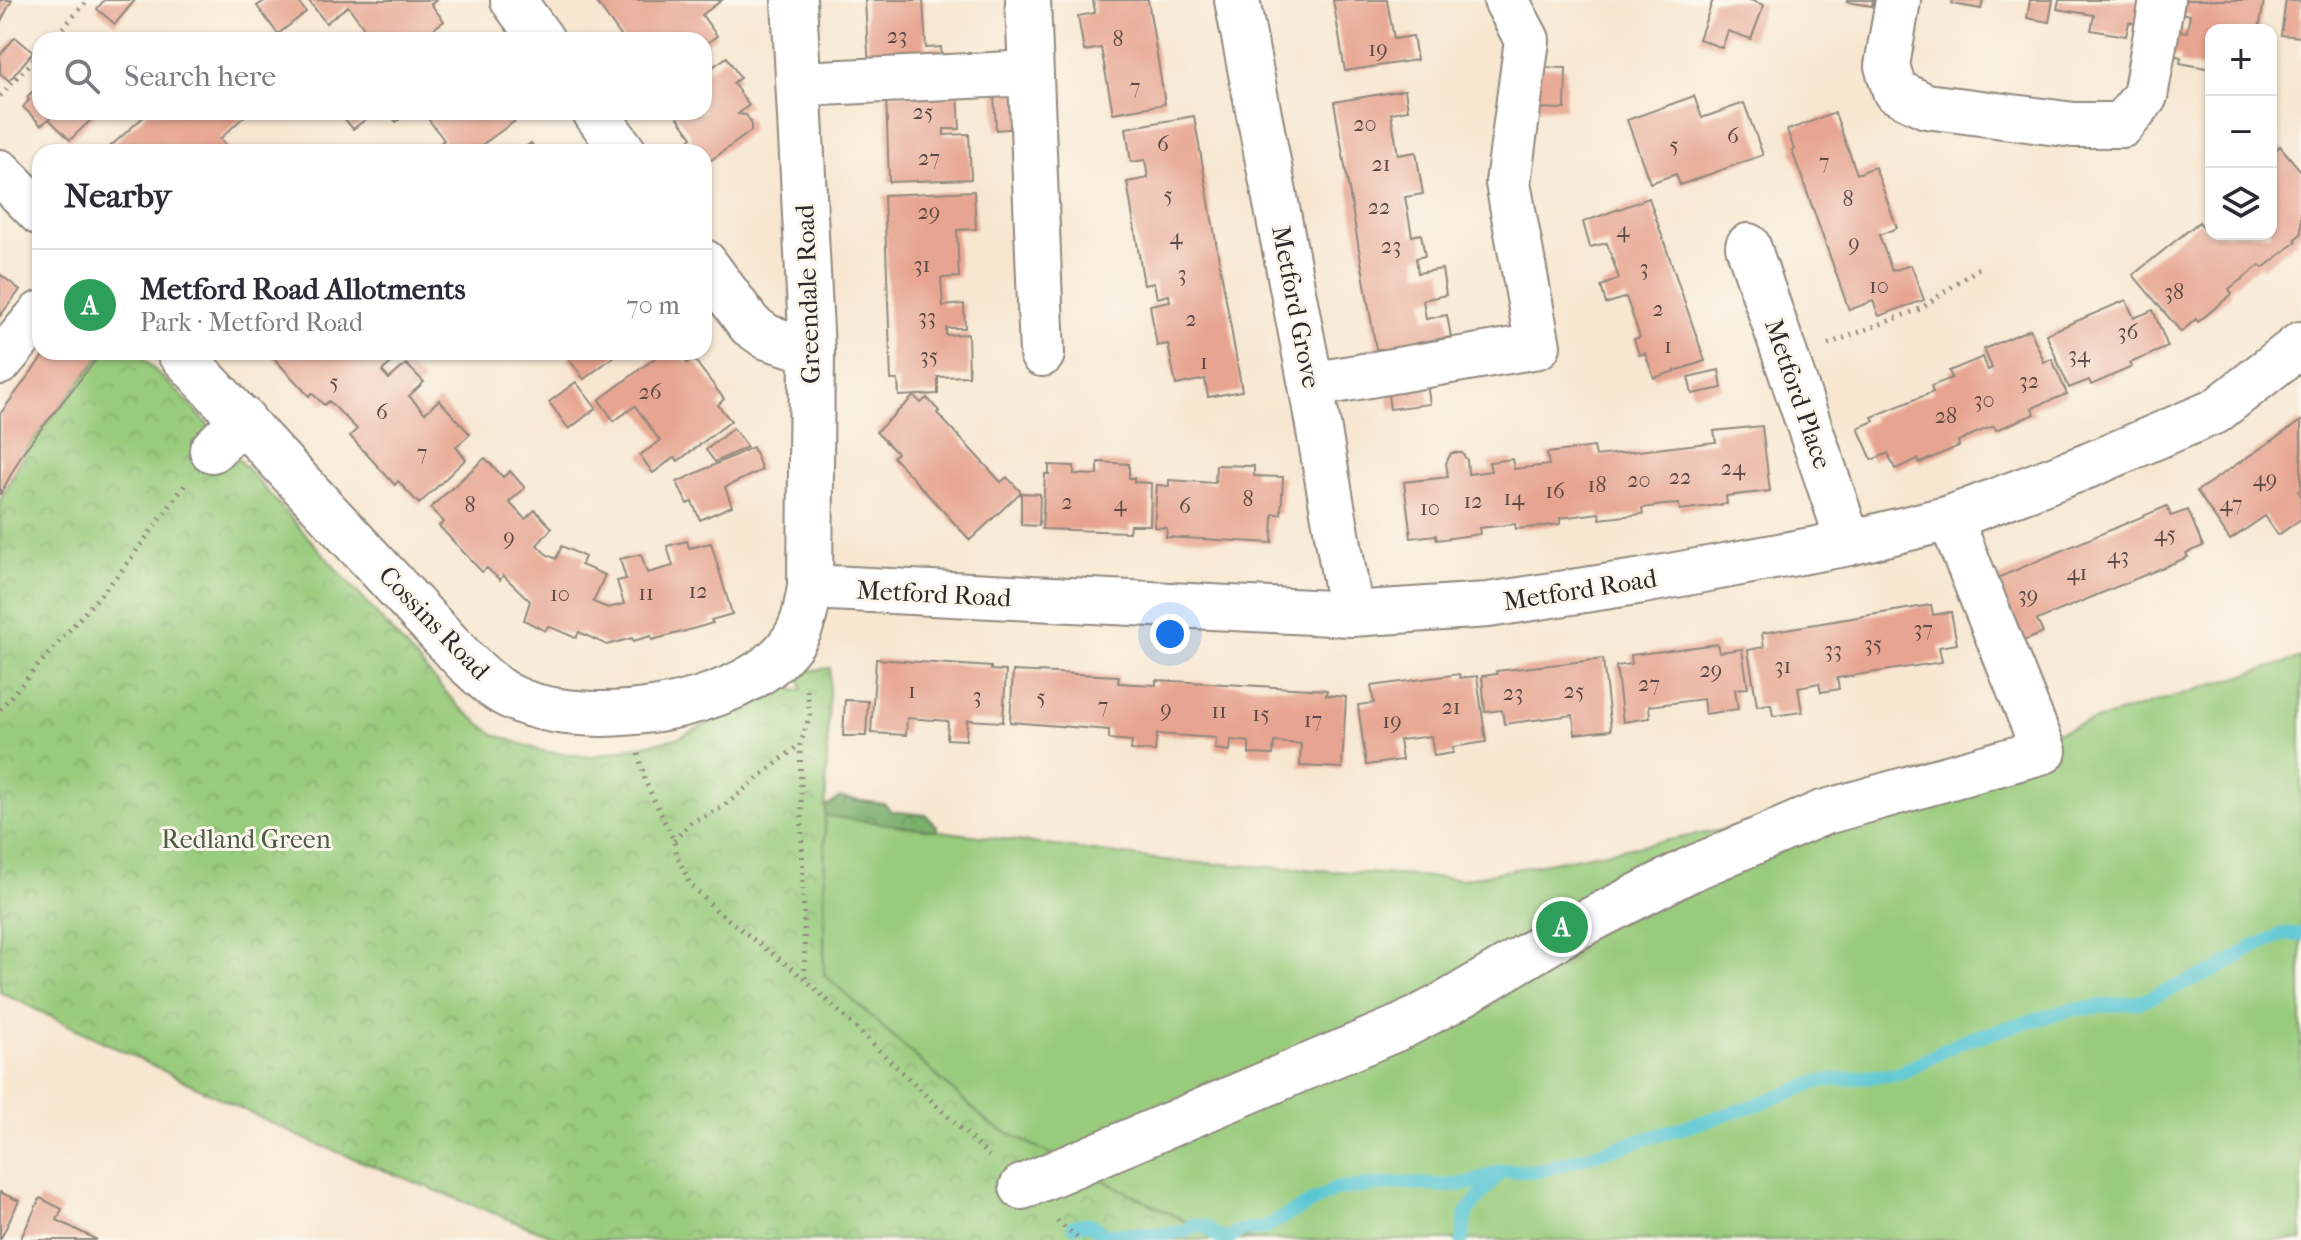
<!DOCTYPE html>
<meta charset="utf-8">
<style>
:root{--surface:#fff;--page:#f7f7f7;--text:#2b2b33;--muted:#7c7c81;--line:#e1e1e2;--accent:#d1495b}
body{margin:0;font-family:"IM FELL French Canon",serif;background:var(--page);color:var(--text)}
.controls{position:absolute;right:24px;top:24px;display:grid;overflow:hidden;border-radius:16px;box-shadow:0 2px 6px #0004}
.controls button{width:72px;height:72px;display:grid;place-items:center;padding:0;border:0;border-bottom:2px solid var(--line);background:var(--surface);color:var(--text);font:40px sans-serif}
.you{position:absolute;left:1170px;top:634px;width:28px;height:28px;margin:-20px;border:6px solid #fff;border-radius:50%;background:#1a73e8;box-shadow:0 0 0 12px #1a73e833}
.badge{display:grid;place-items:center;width:52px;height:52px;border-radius:50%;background:var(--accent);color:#fff;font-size:26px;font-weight:700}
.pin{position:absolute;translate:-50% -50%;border:4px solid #fff;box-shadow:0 2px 8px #0006}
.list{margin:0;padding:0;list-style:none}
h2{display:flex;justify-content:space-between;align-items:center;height:104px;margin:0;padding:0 32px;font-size:34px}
h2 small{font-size:26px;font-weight:400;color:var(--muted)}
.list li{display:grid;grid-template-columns:52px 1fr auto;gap:24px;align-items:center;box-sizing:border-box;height:112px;padding:0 32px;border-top:2px solid var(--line)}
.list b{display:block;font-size:30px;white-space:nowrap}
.list p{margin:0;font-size:26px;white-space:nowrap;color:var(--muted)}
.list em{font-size:26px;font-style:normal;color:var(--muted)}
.icon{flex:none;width:44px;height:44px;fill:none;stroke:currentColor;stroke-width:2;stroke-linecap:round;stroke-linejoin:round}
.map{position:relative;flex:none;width:2301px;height:1240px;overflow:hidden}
.search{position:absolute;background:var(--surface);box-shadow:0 2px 6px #0004;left:32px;top:32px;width:680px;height:88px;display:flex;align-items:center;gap:20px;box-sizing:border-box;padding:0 28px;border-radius:24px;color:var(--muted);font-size:30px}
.panel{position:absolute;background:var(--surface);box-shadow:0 2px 6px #0004;left:32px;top:144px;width:680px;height:216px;border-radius:24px}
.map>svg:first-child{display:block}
.forest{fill:url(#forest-crowns);stroke:#526d4c;stroke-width:2}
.park{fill:url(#park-crowns);stroke:#627b54;stroke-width:2}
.garden{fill:#98cb7c;stroke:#627b54;stroke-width:2}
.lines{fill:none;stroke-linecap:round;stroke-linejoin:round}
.stream{stroke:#5bc7d4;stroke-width:14}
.building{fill:#e7a490}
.minor-casing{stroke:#91897e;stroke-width:48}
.path{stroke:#91897e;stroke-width:5;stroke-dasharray:2 6;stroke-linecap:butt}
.minor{stroke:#fff;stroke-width:44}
.labels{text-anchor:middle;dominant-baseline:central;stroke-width:6;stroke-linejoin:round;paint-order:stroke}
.number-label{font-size:22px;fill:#5a4944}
.street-label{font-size:26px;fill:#2b2b2b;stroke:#fbf7ec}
.park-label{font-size:26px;fill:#4c5b43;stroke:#fbf7ec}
</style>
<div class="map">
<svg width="2301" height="1240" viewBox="0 0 2301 1240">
<defs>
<pattern id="forest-crowns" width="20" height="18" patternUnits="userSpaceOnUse" patternTransform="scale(2)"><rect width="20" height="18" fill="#7aaf6c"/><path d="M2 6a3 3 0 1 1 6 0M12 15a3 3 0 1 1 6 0" fill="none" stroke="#648f59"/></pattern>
<pattern id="park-crowns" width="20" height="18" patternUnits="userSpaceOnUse" patternTransform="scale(2)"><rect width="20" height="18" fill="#98cb7c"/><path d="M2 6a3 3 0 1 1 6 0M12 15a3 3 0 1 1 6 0" fill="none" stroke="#83ae6b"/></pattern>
</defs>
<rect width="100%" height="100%" fill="#fbf7ec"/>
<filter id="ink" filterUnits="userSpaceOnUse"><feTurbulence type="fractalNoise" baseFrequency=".0125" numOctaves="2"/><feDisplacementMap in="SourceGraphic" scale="16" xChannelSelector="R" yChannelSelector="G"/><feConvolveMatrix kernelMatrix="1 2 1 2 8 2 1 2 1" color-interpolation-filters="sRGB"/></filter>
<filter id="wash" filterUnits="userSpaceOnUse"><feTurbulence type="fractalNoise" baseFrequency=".006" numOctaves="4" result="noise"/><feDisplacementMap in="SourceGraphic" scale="32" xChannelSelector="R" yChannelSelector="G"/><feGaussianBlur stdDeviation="1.8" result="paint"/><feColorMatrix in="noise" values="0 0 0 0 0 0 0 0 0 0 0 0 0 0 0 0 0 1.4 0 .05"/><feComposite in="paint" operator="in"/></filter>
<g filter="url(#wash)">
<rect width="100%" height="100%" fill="#f7e7d1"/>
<path class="forest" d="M840,798L884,804L891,811L926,815L937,826L934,848L817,827L824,808Z"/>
<path class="park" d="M104,352H136L186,400L459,707L494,734L541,751L590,757L677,738L736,711L790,682L794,691L802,689L800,676L805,671L830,668L825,816L824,974L990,1124L1191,1224L1254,1240H562L307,1140L0,992V500L28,447Z"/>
<path class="garden" d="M2301,658V1240H1254L1191,1224L990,1124L824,974L825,816L1171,861L1462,879L1748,825Z"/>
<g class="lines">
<path class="stream" d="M1073,1226L1088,1223L1105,1234H1168L1188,1230L1192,1225L1206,1227L1221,1239L1226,1240L1239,1231L1264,1228L1336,1189L1403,1183L1448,1186L1471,1183L1500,1171H1539L1738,1111L1821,1081L1899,1074L1962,1041L2069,1010L2140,1002L2219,969L2251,948L2283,934H2301
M1462,1240L1466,1213L1499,1173"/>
</g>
<g id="blocks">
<path class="building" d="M0,0H12L0,23Z
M104,0H135L115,24L97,9Z
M266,0H297L306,12L278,34L257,6Z
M311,0H437L431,4L444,21L419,40H373L348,6L326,23L309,1Z
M595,0H722L702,15L717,36L704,45V40H624Z
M865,0H923L926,48L941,47L942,65L869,69Z
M1093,0H1148L1165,104L1113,113L1101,48L1084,51L1078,16L1095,13Z
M1333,0H1387L1394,39L1413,36L1417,60L1345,71Z
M1713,0H1750L1764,5L1751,39L1728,31L1722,48L1699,39Z
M1847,0H1873L1872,6L1847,2Z
M1953,0H1983L1981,9L1952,4Z
M2030,0H2053L2049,22L2027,18Z
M2059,0H2154L2136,24L2129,22L2126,36L2091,30L2094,15L2057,9Z
M2177,0H2264L2259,30H2211V69L2180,63L2181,57L2168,54L2172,30L2187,32L2190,15L2175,12Z
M2286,0L2301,2V37L2281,35Z
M15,37L33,52L9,81L0,73V55Z
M727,57L740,78L733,83L749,105L738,114L746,115L751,122V131L710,161L707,156L704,158V152H697L689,140L692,137L674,112H704V73Z
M1537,67L1566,68L1565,109L1535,108Z
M40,84V112H99L70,140L49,119L41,125L23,107L29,100L27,97Z
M1405,90L1408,110L1391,113L1398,155L1416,152L1423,194L1405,197L1412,236L1421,234L1425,256L1416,258L1418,273L1442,269L1446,295L1423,300L1426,319L1447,315L1451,337L1416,343L1419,361L1386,366L1382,349H1376L1334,102Z
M958,92L960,129H944V135L969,134L971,179L889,182L886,94Z
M1020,92L1021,128L996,130L994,93Z
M1694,96L1702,118L1744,103L1763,155L1680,185L1676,174L1650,183L1627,120Z
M149,112H249L220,139L232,152H104Z
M339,112H375L353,129Z
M388,112H410L396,122Z
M423,112H508L515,121L472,152H428L444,140Z
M1835,113L1857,174L1875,167L1897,228L1879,235L1892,271L1911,265L1924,300L1879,316L1873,301L1849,310L1792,150L1794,149L1787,130Z
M1194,116L1242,391L1208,397L1205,379L1176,385L1168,344L1157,346L1150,305L1170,301L1169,295L1157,298L1154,283L1144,285L1127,182L1148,178L1145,160L1131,162L1126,128Z
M531,143L538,152H519Z
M2280,146L2301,171V234L2295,239L2297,241L2263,268L2260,265L2229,289L2232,294L2198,322L2196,319L2181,332L2133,275L2199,222L2209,234H2271V153Z
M974,191L976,229L957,230L959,277L941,278L943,306L964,304L965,328H946V335L968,334L969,376L938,377V394L899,396L898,380H891L884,195Z
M1649,198L1705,361L1654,378L1645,353L1639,355L1634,339L1640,337L1626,297L1606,304L1601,286L1619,279L1607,243L1590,247L1583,222Z
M0,274L20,290L0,316Z
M2126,300L2134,318L2153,310L2168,347L2130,363L2132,367L2091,385L2089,380L2069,388L2046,334Z
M2030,329L2044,362L2052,359L2067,394L2032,408L2035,414L1996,430L1994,426L1976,433L1958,441L1959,446L1920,463L1918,459L1895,469L1888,453L1872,460L1858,428L1874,421L1872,417L1933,392L1931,386L1952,378L1949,371L1983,357L1988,370L1992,368L1984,349Z
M46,352H102L23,452L0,495V414Z
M268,352H397L400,355L382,371L389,379L406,364L424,382L409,396L425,413L439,400L470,434L456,447L466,459L419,504L398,481L395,485L350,436L357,429L329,401L324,405L312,393L309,396Z
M576,352H620L584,379L568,358Z
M663,352H679L687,363L693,358L724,399L718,405L731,421L678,461L675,457L653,473L640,455L660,441L635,406L614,421L599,400Z
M1719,370L1722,388L1692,394L1688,377Z
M1426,377L1430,404L1390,409L1386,382Z
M576,382L596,408L569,429L549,402Z
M914,396L921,403L927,398L939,411L937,413L1001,482L1007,477L1021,492L970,540L893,457L897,453L876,432Z
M2301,421V489L2298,491L2301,495V519L2278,535L2265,516L2230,540L2197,491Z
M1762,426L1770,491L1726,496L1727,504L1680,510L1679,504L1663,505L1642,508L1643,514L1600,519L1599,513L1560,518V524L1538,527L1516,529L1515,524L1479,528L1480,534L1437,540L1436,535L1411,538L1404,482L1448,477L1446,463L1451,453H1462L1467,460L1468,474L1491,471L1489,462L1512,459L1514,469L1549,465L1547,453L1594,447L1596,456L1716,442L1714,431Z
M733,428L747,447L715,462L706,450Z
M753,447L762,470L725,487L732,506L700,520L692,502L687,504L677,482Z
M485,458L503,477L510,471L525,488L509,502L525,519L535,510L552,528L537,545L546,554L556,559L562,546L585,557L581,565L605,575L593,602L608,608L624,604L617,581L626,579L620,559L641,554L647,573L673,566L667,546L687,541L689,548L711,543L732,614L711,620L713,623L682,632L652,640L651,636L633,641L632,638L607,645L579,632L576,638L548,626L545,631L524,620L530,601L503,575L500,580L487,568L482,572L439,526L444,522L430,508Z
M1098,462L1129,464V478H1134V482L1151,483L1150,525H1130L1129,532L1042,529L1045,474H1049V465L1074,466V474L1098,475Z
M1216,465L1254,466V476L1283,477L1281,514H1273L1272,543L1166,537L1167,528L1154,527L1157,485L1169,486V480L1215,483Z
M1021,493L1040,494L1039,526L1021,525Z
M2167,506L2171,516L2188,510L2203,546L2186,553L2188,557L2037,620L2043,633L2016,644L1990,581Z
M1931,605L1933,615L1951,612L1957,644L1939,647L1942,662L1837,678L1839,689L1821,692L1819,683L1798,687L1802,712L1773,716L1771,704L1757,706L1748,650L1764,647L1762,633Z
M1717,644L1719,652L1742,649L1748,688L1735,689L1738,709L1705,714L1703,699L1649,706L1650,718L1623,722L1616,666L1632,664L1631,655Z
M876,659L991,667V670L1006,671L1003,722L967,720L966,740L947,739L948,721L907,718L906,735L871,733Z
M1603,659L1611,730L1575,734L1573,715L1504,724L1502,710L1485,712L1482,676L1497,674L1496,671Z
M1013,671L1119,676L1118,683L1136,684L1156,685V680L1327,690L1326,695L1346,697L1342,768L1300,766L1301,744L1274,742L1273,755L1249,754V742L1231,740L1230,751L1215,749L1216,738L1157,734L1155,751L1131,750L1132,741L1109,739V730L1010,722Z
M1459,674L1460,678L1477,676L1486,742L1453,747V753L1434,756L1431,736L1399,740L1402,760L1366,765L1358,705L1374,703L1371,686Z
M845,700L868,701L866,736H843Z
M0,1192L19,1201L0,1240Z
M40,1198L62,1209L57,1220L97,1240H20Z"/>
</g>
</g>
<g filter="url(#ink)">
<use href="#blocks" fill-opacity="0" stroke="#91897e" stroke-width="2"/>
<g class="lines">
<defs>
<path id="minor" d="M513,0L542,40
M1028,0L1042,354
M1237,0L1311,385L1351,614
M1898,0L1887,66L1895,91L1926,106L2074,125H2122L2145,96L2162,0
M800,84L1031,73
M595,112L624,152
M0,172L40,213
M1748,246L1849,543
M704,262L750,325L767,337L812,351
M179,352L466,662C479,673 494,689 509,696C581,733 740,711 790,645C804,627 806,609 810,587L812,351L794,0
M0,362L40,314
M1311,385L1538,346L1508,183L1527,40L1506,0
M212,450L243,419
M810,587L1351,614L1488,605L1643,581L1849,543L1950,518L2090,465L2216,411L2301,344
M1022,1187L1403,1026L1449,1002L1565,933L1691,869L1822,813L2044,751L1950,518"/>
</defs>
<use href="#minor" class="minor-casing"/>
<path class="path" d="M52,40L88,0
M0,96L40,53
M1828,344L1920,309L1979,268
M0,709L123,569L185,485
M638,754L646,783L674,841L677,855L690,884L717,911L805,979L989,1156
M674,841L690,823L721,808L799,745
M805,978L800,745L810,715L807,690
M1057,1221L1080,1240"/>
<use href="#minor" class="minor"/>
</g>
</g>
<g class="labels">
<g class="number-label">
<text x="897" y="36">23</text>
<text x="1118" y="39">8</text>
<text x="1378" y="49">19</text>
<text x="1135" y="87">7</text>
<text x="923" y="112">25</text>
<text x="1365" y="124">20</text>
<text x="1733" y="136">6</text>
<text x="1163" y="144">6</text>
<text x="1674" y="145">5</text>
<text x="929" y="158">27</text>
<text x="1824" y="162">7</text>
<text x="1381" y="164">21</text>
<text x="1168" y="195">5</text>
<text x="1848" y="199">8</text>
<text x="1379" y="207">22</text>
<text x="929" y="212">29</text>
<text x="1623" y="230">4</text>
<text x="1176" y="237">4</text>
<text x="1854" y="243">9</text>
<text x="1391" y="246">23</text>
<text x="922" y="265">31</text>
<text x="1644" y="268">3</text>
<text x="1182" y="274">3</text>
<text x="1879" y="286">10</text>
<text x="2174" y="292">38</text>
<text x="1658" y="309">2</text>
<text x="927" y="317">33</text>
<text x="1191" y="319">2</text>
<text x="2128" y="332">36</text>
<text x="1668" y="346">1</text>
<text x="2079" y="355">34</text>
<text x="929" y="356">35</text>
<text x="1204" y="362">1</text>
<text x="2029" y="381">32</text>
<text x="334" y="382">5</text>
<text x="650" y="392">26</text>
<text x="1984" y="400">30</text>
<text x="382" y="412">6</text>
<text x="1946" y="416">28</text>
<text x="422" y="453">7</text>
<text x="1733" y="468">24</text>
<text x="1680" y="477">22</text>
<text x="2265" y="479">49</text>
<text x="1639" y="480">20</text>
<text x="1597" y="485">18</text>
<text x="1555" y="491">16</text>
<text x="1514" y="498">14</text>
<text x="1248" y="499">8</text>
<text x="1473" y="501">12</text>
<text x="1067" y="502">2</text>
<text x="1120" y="504">4</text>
<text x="2231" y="504">47</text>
<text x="470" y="505">8</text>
<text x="1185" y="506">6</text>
<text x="1430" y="508">10</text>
<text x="2165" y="534">45</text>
<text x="509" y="537">9</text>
<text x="2118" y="556">43</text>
<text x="2077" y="573">41</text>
<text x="698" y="591">12</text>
<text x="646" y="593">11</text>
<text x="560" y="594">10</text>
<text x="2028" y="595">39</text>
<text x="1923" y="629">37</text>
<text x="1873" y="644">35</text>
<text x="1833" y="650">33</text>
<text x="1783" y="666">31</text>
<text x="1711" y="670">29</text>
<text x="1649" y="684">27</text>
<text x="912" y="691">1</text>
<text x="1574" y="691">25</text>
<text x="1513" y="693">23</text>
<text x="977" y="696">3</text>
<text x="1041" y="697">5</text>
<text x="1103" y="706">7</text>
<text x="1451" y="707">21</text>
<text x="1166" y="709">9</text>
<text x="1219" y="711">11</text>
<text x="1261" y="714">15</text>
<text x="1313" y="720">17</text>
<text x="1392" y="721">19</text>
</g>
<g class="street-label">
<text transform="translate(808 294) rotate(-92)">Greendale Road</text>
<text transform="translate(1296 307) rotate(79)">Metford Grove</text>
<text transform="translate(1798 394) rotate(71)">Metford Place</text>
<text transform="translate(1580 590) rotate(-9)">Metford Road</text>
<text transform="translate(934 594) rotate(3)">Metford Road</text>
<text transform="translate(434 623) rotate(46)">Cossins Road</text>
</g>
<g class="park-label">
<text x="246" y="839">Redland Green</text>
</g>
</g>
</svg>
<div class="controls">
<button>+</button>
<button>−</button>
<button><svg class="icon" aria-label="layers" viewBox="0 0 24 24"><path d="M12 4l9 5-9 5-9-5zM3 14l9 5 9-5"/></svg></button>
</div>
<div class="you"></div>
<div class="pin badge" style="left:1562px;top:927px;background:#2e9e5b">A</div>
<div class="search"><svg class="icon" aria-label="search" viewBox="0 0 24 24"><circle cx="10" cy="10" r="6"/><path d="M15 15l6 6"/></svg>Search here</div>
<section class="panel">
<h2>Nearby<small></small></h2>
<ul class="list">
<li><span class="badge" style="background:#2e9e5b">A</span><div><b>Metford Road Allotments</b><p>Park · Metford Road</p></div><em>70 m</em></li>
</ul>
</section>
</div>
